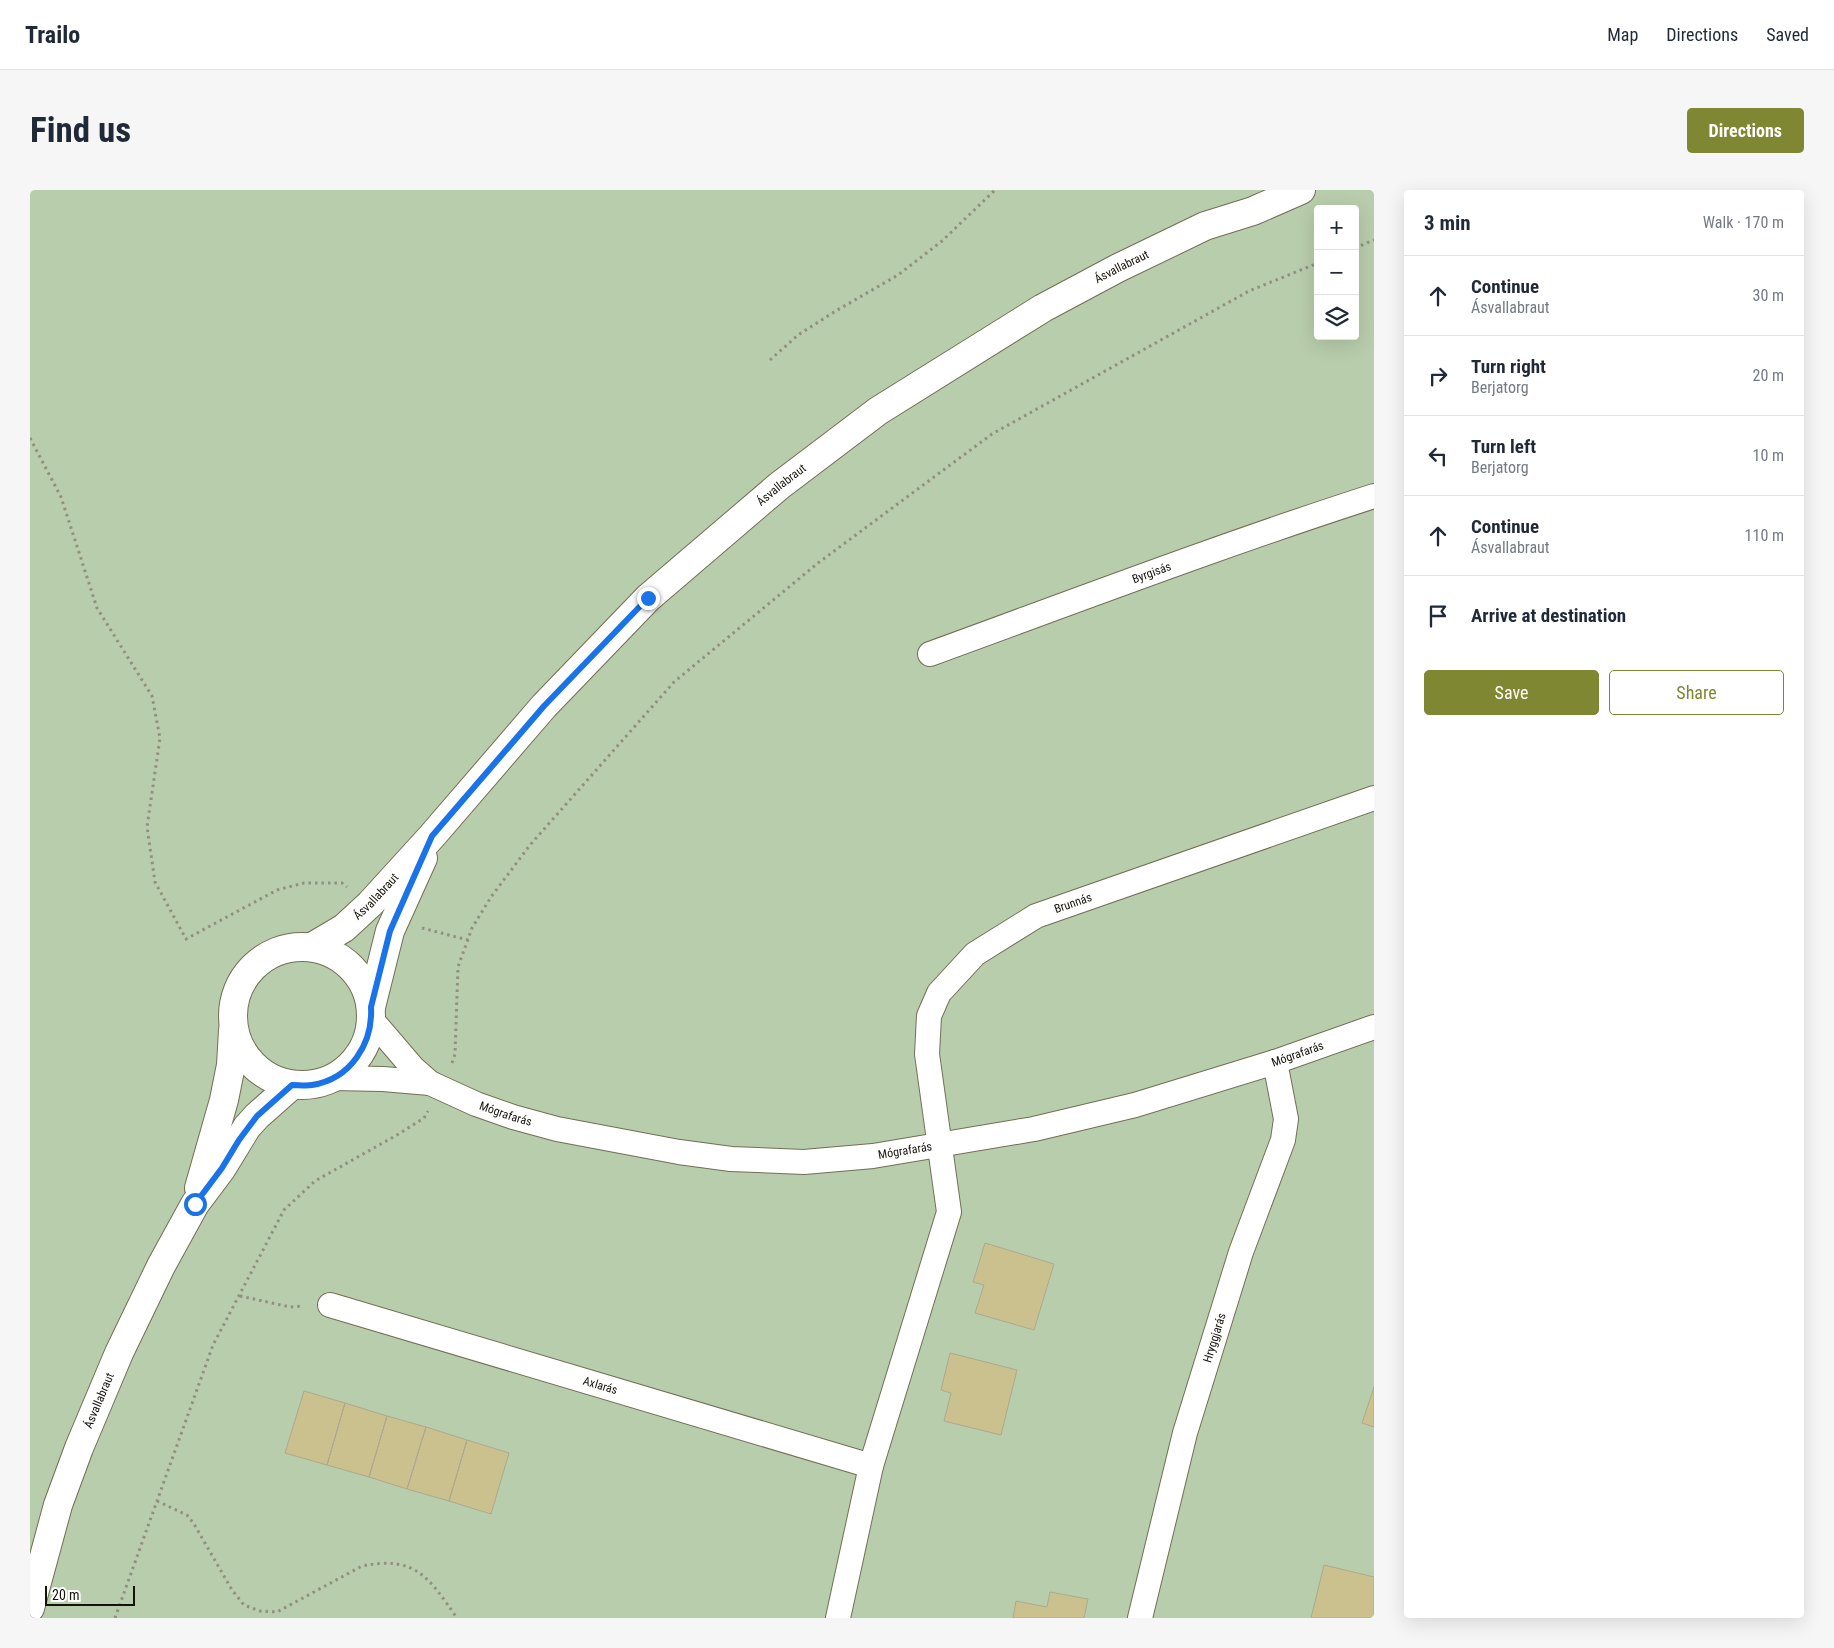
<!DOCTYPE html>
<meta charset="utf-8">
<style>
:root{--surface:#fff;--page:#f6f6f7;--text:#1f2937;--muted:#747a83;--line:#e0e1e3;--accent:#808732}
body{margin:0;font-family:"Roboto Condensed",sans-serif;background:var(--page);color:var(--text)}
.controls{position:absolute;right:15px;top:15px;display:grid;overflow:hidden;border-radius:5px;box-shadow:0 5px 20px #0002}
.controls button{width:45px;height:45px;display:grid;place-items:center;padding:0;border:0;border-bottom:1px solid var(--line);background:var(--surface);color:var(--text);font:25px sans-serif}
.scale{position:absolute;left:15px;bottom:12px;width:90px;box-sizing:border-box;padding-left:5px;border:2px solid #141209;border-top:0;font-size:14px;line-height:18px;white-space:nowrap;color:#141209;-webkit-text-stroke:4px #fff;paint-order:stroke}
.stop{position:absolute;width:15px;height:15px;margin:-11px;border:4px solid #1a73e8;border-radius:50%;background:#fff}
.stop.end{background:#1a73e8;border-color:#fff;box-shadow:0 1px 5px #0008}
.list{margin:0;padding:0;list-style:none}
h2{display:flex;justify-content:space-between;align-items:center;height:65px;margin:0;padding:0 20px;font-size:21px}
h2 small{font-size:16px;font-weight:400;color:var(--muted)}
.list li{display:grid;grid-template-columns:32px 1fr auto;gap:15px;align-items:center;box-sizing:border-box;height:80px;padding:0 20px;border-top:1px solid var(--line)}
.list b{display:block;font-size:19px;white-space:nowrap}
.list p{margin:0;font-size:16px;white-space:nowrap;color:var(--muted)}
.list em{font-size:16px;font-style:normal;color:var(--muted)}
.actions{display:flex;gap:10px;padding:15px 20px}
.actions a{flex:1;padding:11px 0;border:1px solid var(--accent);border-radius:5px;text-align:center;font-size:18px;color:var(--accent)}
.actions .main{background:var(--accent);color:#fff}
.icon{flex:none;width:28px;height:28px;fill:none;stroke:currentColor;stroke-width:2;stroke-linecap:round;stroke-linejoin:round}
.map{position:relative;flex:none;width:1344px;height:1428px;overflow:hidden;border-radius:5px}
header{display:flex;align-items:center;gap:30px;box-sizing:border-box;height:70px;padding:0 25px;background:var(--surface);border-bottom:1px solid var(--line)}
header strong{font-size:24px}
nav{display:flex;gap:28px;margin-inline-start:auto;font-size:18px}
.intro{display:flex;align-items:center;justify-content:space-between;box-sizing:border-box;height:120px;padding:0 30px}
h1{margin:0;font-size:35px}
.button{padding:12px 22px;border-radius:5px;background:var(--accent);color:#fff;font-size:18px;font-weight:700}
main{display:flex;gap:30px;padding:0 30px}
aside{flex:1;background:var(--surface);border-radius:5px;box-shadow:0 5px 20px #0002}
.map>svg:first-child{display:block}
.green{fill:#b8cdab;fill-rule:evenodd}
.building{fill:#cbc18e;stroke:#ada88f}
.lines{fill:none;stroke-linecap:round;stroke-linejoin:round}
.minor-casing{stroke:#726e56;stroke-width:26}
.secondary-casing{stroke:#726e56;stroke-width:30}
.path{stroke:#928f80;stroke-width:3;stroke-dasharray:2.5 4;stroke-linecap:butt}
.minor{stroke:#fff;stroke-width:24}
.secondary{stroke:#fff;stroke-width:28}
.route{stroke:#1a73e8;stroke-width:6}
.labels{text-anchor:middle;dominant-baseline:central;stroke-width:4;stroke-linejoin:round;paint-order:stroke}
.street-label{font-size:12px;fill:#141209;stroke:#fff}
</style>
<header>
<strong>Trailo</strong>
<nav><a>Map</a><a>Directions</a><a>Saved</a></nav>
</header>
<div class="intro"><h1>Find us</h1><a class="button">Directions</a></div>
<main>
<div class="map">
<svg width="1344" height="1428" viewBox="0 0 1344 1428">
<rect width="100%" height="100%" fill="#fefae5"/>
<path class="green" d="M0,0H1344V1428H0ZM1288,19H1325V146H1288Z"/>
<path class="building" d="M955,1053L1024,1074L1004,1140L945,1123L954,1095L943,1092Z
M920,1163L987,1180L971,1245L914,1231L921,1203L911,1200Z
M1344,1197V1237L1332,1233Z
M274,1201L315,1213L297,1275L255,1263Z
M315,1213L357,1226L339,1287L297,1275Z
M357,1226L396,1237L377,1299L339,1287Z
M396,1237L437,1250L419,1311L377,1299Z
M437,1250L479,1263L461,1324L419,1311Z
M1294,1375L1344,1387V1428H1281Z
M1020,1402L1058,1409L1054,1428H983L986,1411L1017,1417Z"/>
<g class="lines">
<defs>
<g id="minor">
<path id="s1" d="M900,464C1048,410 1195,354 1344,306"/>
<path id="s2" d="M341,829L383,878L400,893L446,914L483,927L527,939L649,962L701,969L774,972L843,966L1004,939L1105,915L1245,872L1344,837"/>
<path d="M302,888L353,889L400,893"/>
<path id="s3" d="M300,1115L841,1276"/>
<path id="s4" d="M808,1428L841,1276L919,1022L897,864L899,826L909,803L945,764L1006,726L1344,608"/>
<path id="s5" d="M1110,1428L1155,1243L1211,1062L1253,950L1256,929L1245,872"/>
</g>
<g id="secondary">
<circle cx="272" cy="826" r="69"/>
<path id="s6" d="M282,757L314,738L340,714L402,646L514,516L618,408L749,296L848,221L1013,118L1088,78L1175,36L1223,21L1271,0"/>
<path d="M341,817L360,741L393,668"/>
<path d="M169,998L194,910L201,875L203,840"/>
<path id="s7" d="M0,1418L28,1315L49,1258L89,1163L131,1076L165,1014L192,978L217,937L227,926L262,895"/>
</g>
</defs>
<use href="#minor" class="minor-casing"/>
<use href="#secondary" class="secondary-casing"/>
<path class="path" d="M1325,58L1344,50
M740,170L768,145L804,122L868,85L912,51L965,0
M0,248L31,307L67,418L122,506L130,548L117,637L125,692L156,749L247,700L274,693H312L317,697
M392,738L438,750
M422,873L425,864L428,777L442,738L461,707L500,655L644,492L788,373L962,244L1219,101L1288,73
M210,1106L260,1117L272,1116
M127,1311L157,1325L164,1334L202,1400L214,1415L230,1421L247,1422L332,1376C386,1365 399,1388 427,1428
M85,1428L183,1155L254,1020L285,991L367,945L394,928L398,921"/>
<use href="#minor" class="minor"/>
<use href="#secondary" class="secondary"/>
</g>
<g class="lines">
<path class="route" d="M165,1014L192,978L209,950L227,926L262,895C269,895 276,896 282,895C321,889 343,853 341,817L360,741L402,646L514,516L618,408"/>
</g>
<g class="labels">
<g class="street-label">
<text stroke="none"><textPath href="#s6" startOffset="1066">Ásvallabraut</textPath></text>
<text stroke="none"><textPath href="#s6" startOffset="661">Ásvallabraut</textPath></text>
<text stroke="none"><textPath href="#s1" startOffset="236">Byrgisás</textPath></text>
<text stroke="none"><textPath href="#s6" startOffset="82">Ásvallabraut</textPath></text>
<text stroke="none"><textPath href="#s4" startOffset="808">Brunnás</textPath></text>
<text stroke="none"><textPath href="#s2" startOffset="979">Mógrafarás</textPath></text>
<text stroke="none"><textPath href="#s2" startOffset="169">Mógrafarás</textPath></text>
<text stroke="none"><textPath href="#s2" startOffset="574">Mógrafarás</textPath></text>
<text stroke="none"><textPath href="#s5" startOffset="290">Hryggjarás</textPath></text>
<text stroke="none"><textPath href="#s3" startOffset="282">Axlarás</textPath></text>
<text stroke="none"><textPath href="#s7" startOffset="219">Ásvallabraut</textPath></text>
</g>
</g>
</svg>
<div class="controls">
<button>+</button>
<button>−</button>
<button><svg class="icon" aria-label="layers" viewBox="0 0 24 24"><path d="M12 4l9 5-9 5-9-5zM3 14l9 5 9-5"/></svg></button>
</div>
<div class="scale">20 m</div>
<div class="stop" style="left:165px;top:1014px"></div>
<div class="stop end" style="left:618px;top:408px"></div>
</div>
<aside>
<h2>3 min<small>Walk · 170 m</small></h2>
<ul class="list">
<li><svg class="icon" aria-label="ahead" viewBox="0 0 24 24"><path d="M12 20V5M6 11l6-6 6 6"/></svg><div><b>Continue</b><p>Ásvallabraut</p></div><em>30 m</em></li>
<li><svg class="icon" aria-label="right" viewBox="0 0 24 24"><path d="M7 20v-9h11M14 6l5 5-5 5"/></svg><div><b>Turn right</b><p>Berjatorg</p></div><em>20 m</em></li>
<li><svg class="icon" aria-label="left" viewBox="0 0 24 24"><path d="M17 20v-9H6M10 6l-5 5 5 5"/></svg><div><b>Turn left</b><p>Berjatorg</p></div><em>10 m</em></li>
<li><svg class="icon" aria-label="ahead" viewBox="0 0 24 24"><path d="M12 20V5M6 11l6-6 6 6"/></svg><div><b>Continue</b><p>Ásvallabraut</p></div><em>110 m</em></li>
<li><svg class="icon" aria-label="arrive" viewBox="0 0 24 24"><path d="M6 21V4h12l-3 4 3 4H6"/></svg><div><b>Arrive at destination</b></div></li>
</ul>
<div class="actions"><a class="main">Save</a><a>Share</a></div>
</aside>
</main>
